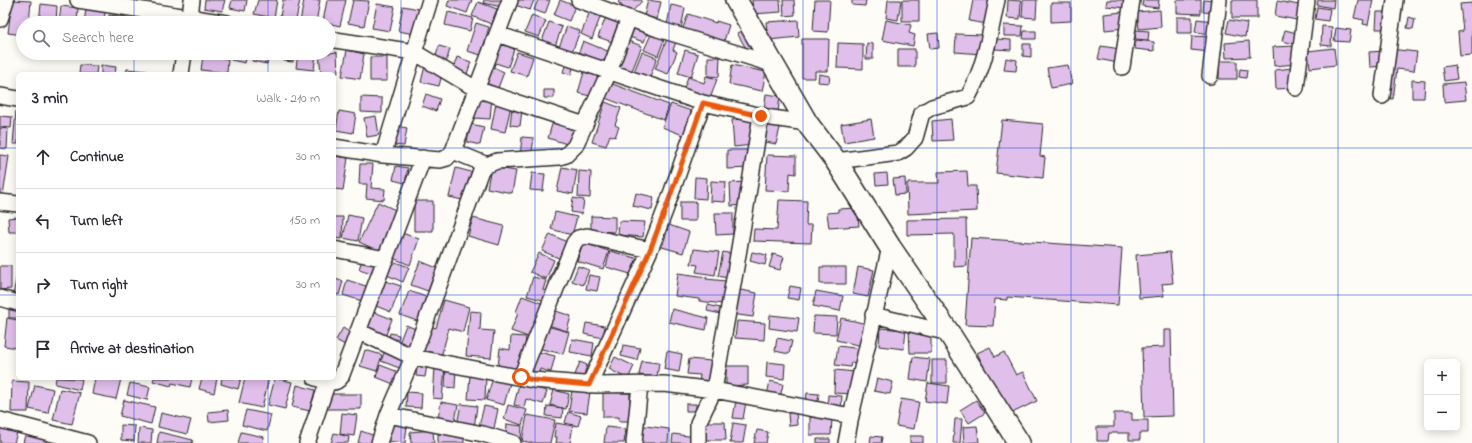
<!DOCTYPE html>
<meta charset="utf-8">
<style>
:root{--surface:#fff;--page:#f7f7f7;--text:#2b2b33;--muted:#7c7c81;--line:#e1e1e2}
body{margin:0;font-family:"Indie Flower",sans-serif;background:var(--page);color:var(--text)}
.controls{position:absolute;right:12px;bottom:12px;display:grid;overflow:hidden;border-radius:6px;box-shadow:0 2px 10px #0003}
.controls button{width:36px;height:36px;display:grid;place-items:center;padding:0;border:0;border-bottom:1px solid var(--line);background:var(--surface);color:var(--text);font:20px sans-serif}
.stop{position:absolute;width:12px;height:12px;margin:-9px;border:3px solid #ea580c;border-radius:50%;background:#fff}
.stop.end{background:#ea580c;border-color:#fff;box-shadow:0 1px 4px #0008}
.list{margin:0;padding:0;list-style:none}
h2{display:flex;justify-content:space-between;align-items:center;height:52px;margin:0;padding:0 16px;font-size:17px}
h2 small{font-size:13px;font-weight:400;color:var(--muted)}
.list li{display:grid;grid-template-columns:26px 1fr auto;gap:12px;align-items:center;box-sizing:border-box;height:64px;padding:0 16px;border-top:1px solid var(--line)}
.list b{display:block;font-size:15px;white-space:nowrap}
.list em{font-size:13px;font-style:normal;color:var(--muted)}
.icon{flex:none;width:22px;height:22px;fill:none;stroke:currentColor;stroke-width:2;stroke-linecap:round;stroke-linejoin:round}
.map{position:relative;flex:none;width:1472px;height:443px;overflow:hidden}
.search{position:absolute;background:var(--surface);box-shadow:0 2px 10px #0003;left:16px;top:16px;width:320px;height:44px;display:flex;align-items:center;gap:10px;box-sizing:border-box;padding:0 14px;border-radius:22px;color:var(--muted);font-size:15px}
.panel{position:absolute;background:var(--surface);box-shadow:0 2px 10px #0003;left:16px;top:72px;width:320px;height:308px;border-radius:6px}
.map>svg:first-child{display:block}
.building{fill:#e0bfeb;stroke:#2b2b2b}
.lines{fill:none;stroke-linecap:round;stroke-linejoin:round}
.street-casing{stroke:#2b2b2b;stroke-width:18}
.secondary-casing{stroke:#2b2b2b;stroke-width:24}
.street{stroke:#fdfcf7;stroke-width:15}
.secondary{stroke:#fdfcf7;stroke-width:21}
.route{stroke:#ea580c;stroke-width:5}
.grid{fill:none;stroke:#1d4ed8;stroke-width:1;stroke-opacity:0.55}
</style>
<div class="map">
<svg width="1472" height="443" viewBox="0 0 1472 443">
<rect width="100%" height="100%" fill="#fdfcf7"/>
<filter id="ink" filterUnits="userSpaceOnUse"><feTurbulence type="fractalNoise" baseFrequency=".025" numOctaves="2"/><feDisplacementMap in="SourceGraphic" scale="8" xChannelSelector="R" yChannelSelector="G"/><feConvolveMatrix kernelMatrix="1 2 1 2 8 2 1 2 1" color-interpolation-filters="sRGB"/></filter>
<g filter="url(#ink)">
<path class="building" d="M12,0L31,1L29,23H23V35L8,33Z
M205,0H225L222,11L204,8Z
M232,0H247L245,11L230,8Z
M258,0H277L274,18L254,14Z
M283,0H300L296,20L280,17Z
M304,0H320L316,23L300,22Z
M327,0H346L340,26L323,22Z
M353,0L369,1L364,26L348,23Z
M449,0H472L467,13L447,6Z
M484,0H503L502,7L483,3Z
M517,0H534L530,10L515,5Z
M538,0H550L545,14L534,10Z
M560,0L575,6L569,21L554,15Z
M620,0H641L642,1L630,14L618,2Z
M648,0L661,2L657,19L644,16Z
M752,0H780L781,12L753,14Z
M783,0H794L795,15L784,16Z
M815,0H830L828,32L813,31Z
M852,0H866L865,6L852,5Z
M888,0H901L898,20L886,18Z
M902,0H919V21H902Z
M973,0H991L987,24L969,21Z
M1008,0L1021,1L1020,19L1007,18Z
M1023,0H1037L1036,18L1022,17Z
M1107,0H1128L1127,8L1106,6Z
M1143,0H1159L1158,8L1142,6Z
M1177,0H1201V14L1177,13Z
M1204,0L1216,1L1215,13L1203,12Z
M1232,0H1257V18H1232Z
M1318,0H1334L1333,8L1317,5Z
M1358,0H1373L1368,25L1363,24L1364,20L1354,18Z
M1277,1L1299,5L1297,20L1275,16Z
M478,2L497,9L491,24L472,16Z
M1051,3H1071V21L1051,22Z
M1472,3V55L1460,56L1458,32L1463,31L1460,4Z
M41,4L57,6L56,23H39Z
M377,4L395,7L390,31L372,28Z
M671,5L685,8L681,29L667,25Z
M61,6L78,8L77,23H59Z
M403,6L419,9L414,34L398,31Z
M1317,7L1330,9L1328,21L1315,19Z
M86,9L105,11L104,23H84Z
M1160,10L1161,27L1139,29L1137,12Z
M590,11L601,15L592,39L581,34Z
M448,12L473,18L470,31L445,25Z
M1122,12L1124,28L1105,30L1104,14Z
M1377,12H1390V29H1376Z
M688,14L716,23V21L729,25L723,44L682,31Z
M109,15L126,17V23H108Z
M532,15L546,21L539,37L525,32Z
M606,17L622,24L615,43L598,37Z
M1177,17H1192V33H1177Z
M1409,17L1415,19L1413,29L1407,28Z
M134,19L152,21V23H133Z
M1197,19L1213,21L1211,34L1195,32Z
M798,20L799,37L768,40L766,22Z
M886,20L911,25L909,33L915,35L913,46L882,40Z
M1229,20L1247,23L1245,37L1226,33Z
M549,22L562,27L555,46L542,41Z
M476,23L489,27L481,55L467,51Z
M634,23L649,29L644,42L629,37Z
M1004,25L1023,26L1022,36H1004Z
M567,26L580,31L572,52L559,47Z
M1322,26L1332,27L1331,46L1321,45Z
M1336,28L1351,30L1349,42L1334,41Z
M745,29L759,52L751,57L737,33Z
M1136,30L1149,31L1148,40L1135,39Z
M1285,30L1297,33L1294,44L1282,41Z
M1024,31H1036V39H1023Z
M652,32L665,37L658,56L644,50Z
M938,33L939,48L930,49L928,34Z
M956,34L983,35L982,54L955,52Z
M1192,36L1211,37L1210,52L1191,50Z
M667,39L676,42L673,50L677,52L668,74L655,69Z
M802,39H829L828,71H815V78H802Z
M996,39L1011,40V50L995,49Z
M1136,40L1154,42V51L1135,49Z
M583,41L610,52L606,63L579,52Z
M628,41L642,46L631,73L617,68Z
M1249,41L1250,57L1226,58L1225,43Z
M496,42L514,49L508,67L489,61Z
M838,43L863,44V69L837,68Z
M867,43L873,44V59H866Z
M1023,44H1031V57L1023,56Z
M439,46L450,49L446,63L435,59Z
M1101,46L1120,49L1118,63L1098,59Z
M1295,46L1296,64L1274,66L1273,47Z
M329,48V53L337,52L338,73L321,74L319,53H329Z
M1334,48L1336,65L1310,68L1308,51Z
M898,49H915V67H898Z
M1390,49L1417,52L1414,71L1397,69L1393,99L1383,98Z
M347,50L364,54L360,79L342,76Z
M685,50L698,54L691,77L678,73Z
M1385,51L1386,66L1370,67L1369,52Z
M517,52L533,57L527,76L510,71Z
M642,52L657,58L649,80L633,74Z
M233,53H247L245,63L231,60Z
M253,53H269L267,64L252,61Z
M284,53H294L293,62L284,61Z
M298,53H316L314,70L296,68Z
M203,56L228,59L227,73L201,70Z
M370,57H387V81H370Z
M457,57L471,62L466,77L452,72Z
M708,57H720L719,77L708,76Z
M1006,58L1017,60L1016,71L1004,70Z
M1219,61H1237V79H1219Z
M566,63L574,65L571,75L563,72Z
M80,65L97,66L96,74H79Z
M101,65L116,67L115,74H101Z
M732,65L766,72L762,91L729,84Z
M1068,65L1072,84L1051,88L1047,68Z
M1455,65L1457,79L1444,81L1442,67Z
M425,66L443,70L439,86L421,82Z
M493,67L504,72L498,88L486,83Z
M1292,68L1294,88L1276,89L1275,70Z
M127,69L147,71V74H126Z
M1240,69L1247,70L1246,78L1239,77Z
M584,72L600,77L594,97L578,93Z
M819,74L830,76L829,83L818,82Z
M706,76L717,79L709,102L682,93L688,77L704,83Z
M1412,80L1425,81L1424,98H1412Z
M1464,82L1466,100L1444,102L1443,84Z
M610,83L669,105L664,120L605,98Z
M544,90H554V98H544Z
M426,94L440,99L436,111L422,106Z
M766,94L780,96L778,112L764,110Z
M476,95L492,96L490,119L474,118Z
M361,97L382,98V113L361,112Z
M605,102L621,108L615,125L619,127L615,137L610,135L606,146L592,142Z
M496,103L511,106L505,132L491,129Z
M671,104L697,113L688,137L662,127Z
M512,108L522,110L520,126L510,125Z
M16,111L18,112V144H13Z
M339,111L356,114L353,133L336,130Z
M0,116L12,117L11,128L0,127Z
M376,116L379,135L367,137L364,118Z
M751,118L753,145L734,147L732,120Z
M871,119L874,137L844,142L841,124Z
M951,119L953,140L933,141L932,121Z
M764,120L781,124L776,144L760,141Z
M1002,120L1043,124L1040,156L1045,157L1043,178L996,173Z
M553,121L579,129L573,146L548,138Z
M471,124L484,127L480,145L467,142Z
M397,126L407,128L404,146L394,145Z
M0,128L8,129L7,149L0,148Z
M522,137L534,138L531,158L520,156Z
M727,150H750L751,168L727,169Z
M0,155L9,156L3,196L0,195Z
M767,155L796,156V174L790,173L789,191L765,190Z
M334,156L348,158L343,190L334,189Z
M360,164H373L371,188L385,189L384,200L366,198L367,184H359Z
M396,166L408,168L405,183L393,180Z
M491,167L516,171L512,193L487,188Z
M562,167L577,170L573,194L557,191Z
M456,168L475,173L467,201L449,197Z
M579,171L591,172L590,198L578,197Z
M967,171L968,186H976L977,211L908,214L907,183H939L938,172Z
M532,173L545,174L543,191L530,190Z
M887,173L888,184L876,185L875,174Z
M695,177L707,178L706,199L694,198Z
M905,178L906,194L895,195L893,179Z
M711,181L726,182L725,202L710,201Z
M744,182L745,205L731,206L730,183Z
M636,193L654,197L652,210L633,206Z
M573,198L584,200L582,214L571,212Z
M779,200L807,201L806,225H812L811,243L753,241L754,229L777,230Z
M414,201H433V231H414Z
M378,202L402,213L383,253L359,242Z
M680,202H696V221H680Z
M857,208L859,226L829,228L827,213L838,212V209Z
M555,212L577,217L572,235L551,229Z
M715,213H733V234L716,235Z
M348,215L362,218L358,241L343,238Z
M591,216L615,217V232L591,231Z
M18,217V232H9L8,218Z
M334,217H343L342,239L334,238Z
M473,218L504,226L499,245L468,236Z
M966,219L967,266L954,267V234L907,235V220Z
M619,221L645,222L643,237L618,235Z
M669,225L689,232L683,253L662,247Z
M402,233L419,239L410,265L393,258Z
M550,234L569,243L561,259L542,251Z
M971,238L1122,248L1118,305L1007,297V300L995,299L993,326L965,325Z
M583,243L609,251L603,269L577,261Z
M694,249L719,252L715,275L696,272L698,265L691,264Z
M610,251L639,259L634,275L606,267Z
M723,252L737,255L732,279L718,276Z
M752,252L767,255L765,265L750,261Z
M1170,252L1173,283L1162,284L1164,296L1139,298L1136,255Z
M539,253L554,260L546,279L530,272Z
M773,254L784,257L780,270L769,267Z
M363,257L376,261L371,273L359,269Z
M392,261L409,267L403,282L387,275Z
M420,261L437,268L428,291L411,285Z
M557,261L562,263L553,284L548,282Z
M0,266H11V289L0,290Z
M578,266L589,270L583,285L572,281Z
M820,267H846V284H820Z
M858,267L874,270L868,297L853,294Z
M18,270V296L13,295Z
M678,273L707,277L706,279L726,281L723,304L699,301V299L675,296Z
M589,275L600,277L597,291L586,289Z
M533,277L546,280L543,290L549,292L547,301L527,296Z
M334,279L343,281L339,295L334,293Z
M347,280L369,287L365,302L343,295Z
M385,281L401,286L391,312L376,306Z
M790,286L801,288L799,300L787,298Z
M735,289L757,293L753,317L731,314Z
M409,291L429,298L420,322L400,315Z
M816,291L843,296L840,311L813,306Z
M522,296L544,304L531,338L511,331L518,313L516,312Z
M444,300L469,307L463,332L449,328L441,357L422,351L429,326L436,328Z
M708,305L728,310L726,315L707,311Z
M9,309H18V318H9Z
M672,309L708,318L706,330L669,322Z
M553,310L571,316L567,331L548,325Z
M470,311L481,312L480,330L494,331L491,358L466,356Z
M374,312L392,319L385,337L367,330Z
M770,315L799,318L797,332L769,328Z
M814,316L837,317L836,334L813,333Z
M7,318L18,320V348L4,346Z
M841,318L867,324L862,346L836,340Z
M737,321L765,323L764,340L735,338Z
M586,323L605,326L603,338L584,334Z
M406,325L418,330L412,347L399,343Z
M543,325L569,332L563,354L537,348Z
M343,328L352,334L345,345L336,340Z
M880,328L906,330L904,349L879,346Z
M931,330V353H910L909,331Z
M1164,330H1171L1173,416L1144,417L1142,348L1164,347Z
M390,333L399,335L397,344L388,342Z
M511,336L526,337L522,370L498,367L500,348L510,350Z
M777,338L792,341L789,354L775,351Z
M572,339L594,343L592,356L570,352Z
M623,345L640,348L637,360L621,356Z
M838,346L862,349L860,364L851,362L850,367L835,365Z
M990,347L995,357L1004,352L1016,375L1023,372L1037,401L1008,415L977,353Z
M386,348L406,356L402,369L381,361Z
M365,350L382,355L377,371L360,366Z
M535,351L555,356L551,372L540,369L538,377L529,374Z
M667,351L682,354L679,372L664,369Z
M615,357L634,366L628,379L609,369Z
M913,357L930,359L927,382L910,379Z
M689,359L711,361L708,385L699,384L700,375L687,374Z
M932,360H947V383H932Z
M642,361L659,363L657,377L639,375Z
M580,362L587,365L583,378L575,375Z
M767,362L785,364L784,379L766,377Z
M417,363L427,365L425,377L416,376Z
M380,365L401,373L396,385L376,377Z
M726,366H748V385L726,386Z
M435,367L445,368L442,399L433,398Z
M446,367L456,368L455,388L445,387Z
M835,370L855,372L853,394L834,393Z
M470,375L486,376L485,400L468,399Z
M56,378L82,379L80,390L55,384Z
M95,378L121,379L116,399L92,394Z
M154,378H192L190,387L172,383L171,386L153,381Z
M202,378H217L214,393L199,389Z
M222,378H241L238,389L221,384Z
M245,378H269L262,408L239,403Z
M275,378L292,382L285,409L268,405Z
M493,378L510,383L504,405L486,400Z
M877,378L893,382L890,394L874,391Z
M12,381L29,382L28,412H11Z
M770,381L783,384L780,398L767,395Z
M130,383L150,387L147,400L127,395Z
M928,383L949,386L947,404L925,401Z
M519,384L547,391L543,404L526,399L524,407L514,405Z
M35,385L53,389L48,413L29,409Z
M297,385L315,390L310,411L292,407Z
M60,389L80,393L72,424L53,420Z
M554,390L569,394L566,409L550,405Z
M572,390L590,392L587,413L569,411Z
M603,391H630V421H619V417H603Z
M407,392L422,393L421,408L406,407Z
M807,393L819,394L817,407L805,406Z
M326,394H361V409H326Z
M828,395L842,396L841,411L827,410Z
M901,399L919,402L914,429L896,426Z
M124,400L155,407L151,424L120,416Z
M736,400L746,402L743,419L733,418Z
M976,400L985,413L969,423L960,410Z
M441,402L458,405L454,426L437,423Z
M461,404L477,406L474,428L457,425Z
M686,404H696V411H686Z
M508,405L527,410L522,425L504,419Z
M484,406L498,409L493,433L478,430Z
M547,406L563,408L562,418L546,416Z
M228,410L229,420L209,422L208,412Z
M246,410L271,415L267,431L242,425Z
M568,412L581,416L578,426L565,423Z
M796,412L797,425L789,426L788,413Z
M161,413L191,420L187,434L158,427Z
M342,413L357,415L354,436L340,434Z
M1114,413H1132V420H1148V433H1140V440H1129V433H1109L1108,441H1097V427H1114Z
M527,415L555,420L550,443H533L522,441Z
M810,417L832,418L831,435H810Z
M955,419H962L960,443H953Z
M706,422H725L726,440H706Z
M556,423L573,426L570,443H556L557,437H554Z
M733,423L746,425L743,443H730Z
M388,424L407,426L405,443L386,441Z
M507,424L522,426L521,440L506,438Z
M0,425L18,429L14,443H0Z
M121,425L135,426L134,441L121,440Z
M638,425L669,429L668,443H636Z
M977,426L979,442L964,443L963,427Z
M606,427L626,429L624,443H604Z
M139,428L152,430L151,443H138Z
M433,430L434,443H411L410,432Z
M757,430L768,432L766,443H754Z
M26,431L48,436L46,443H23Z
M361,431L378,437L376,443H358Z
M159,432L193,440L192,443H157Z
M241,432L264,437L263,443H238Z
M334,433L349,437L348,443H331Z
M438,434H464V443H438Z
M673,434L696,437L695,443H672Z
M871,436L882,437L881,443H870Z
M910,436H923V443H910Z
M817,439H830V443H817Z"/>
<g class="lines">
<defs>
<path id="street" d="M78,0L227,23
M579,0L658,29L772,64
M0,19L6,0
M189,23L192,0
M497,34L703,103L772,118L807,123
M329,39L414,52L476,89L585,125
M1122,67L1132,0
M181,74L184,53
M1210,76L1219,0
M1296,88L1307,0
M0,96L18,99
M1382,96L1395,0
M334,147L383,155L440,160L447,158L453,151L510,0
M453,151L487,165
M383,155L430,0
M836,161L898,153L906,148L915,138L922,113L932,107L968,97C985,67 990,33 997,0
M0,202L18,204
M334,249L386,259
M0,298L18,303
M873,315L949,333
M358,331L413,357L533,380L596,385L664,384L714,390L735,273L761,116
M521,377L574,243L578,238L587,236L650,250
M315,378C324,380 334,387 341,377L423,158
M589,385L650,250L666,208L703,103
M388,415L483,434L513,443
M0,420L88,443
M307,443L328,381
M379,443L388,415L413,357L481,170L487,165L497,161L559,157L566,155L575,146L609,72L629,18
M634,443L640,385
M698,443V423L714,390L851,416L890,247
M846,443L851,416"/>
<path id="secondary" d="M736,0L807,123L836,161L890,247L949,333L1019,443"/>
</defs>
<use href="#street" class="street-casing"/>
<use href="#secondary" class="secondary-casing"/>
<use href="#street" class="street"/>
<use href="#secondary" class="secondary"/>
</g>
</g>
<g class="lines" filter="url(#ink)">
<path class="route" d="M521,377L533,380L589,385L650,250L666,208L703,103L761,116"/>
</g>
<path class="grid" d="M134,0V23M268,0V23M401,0V443M535,0V443M669,0V443M803,0V443M937,0V443M1071,0V443M1204,0V443M1338,0V443M134,53V74M268,53V74M0,148H18M334,148H1472M0,295H18M334,295H1472M134,378V443M268,378V443"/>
</svg>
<div class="controls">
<button>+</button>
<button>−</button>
</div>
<div class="stop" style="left:521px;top:377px"></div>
<div class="stop end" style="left:761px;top:116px"></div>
<div class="search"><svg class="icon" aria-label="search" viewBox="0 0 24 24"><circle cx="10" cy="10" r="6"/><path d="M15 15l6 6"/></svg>Search here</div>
<section class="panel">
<h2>3 min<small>Walk · 210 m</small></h2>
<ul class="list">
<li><svg class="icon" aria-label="ahead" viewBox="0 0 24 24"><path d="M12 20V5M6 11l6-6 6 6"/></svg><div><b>Continue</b></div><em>30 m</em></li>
<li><svg class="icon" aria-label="left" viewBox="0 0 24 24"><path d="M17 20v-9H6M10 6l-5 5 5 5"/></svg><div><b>Turn left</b></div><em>150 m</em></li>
<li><svg class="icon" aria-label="right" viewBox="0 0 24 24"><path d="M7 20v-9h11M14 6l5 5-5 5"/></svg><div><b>Turn right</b></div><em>30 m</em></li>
<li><svg class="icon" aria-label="arrive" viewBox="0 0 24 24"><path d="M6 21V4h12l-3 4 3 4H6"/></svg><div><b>Arrive at destination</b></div></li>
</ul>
</section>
</div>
